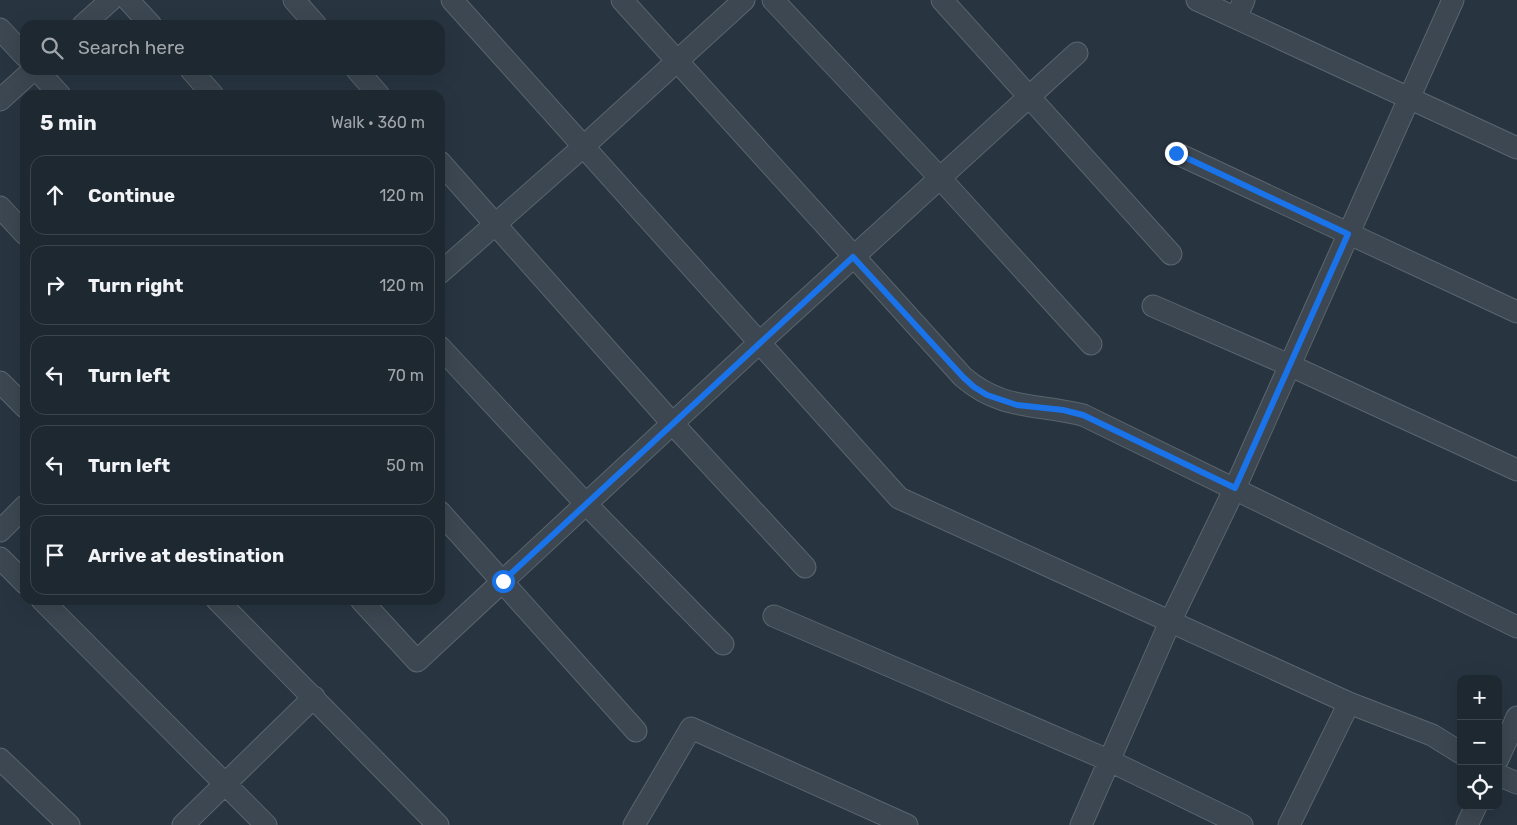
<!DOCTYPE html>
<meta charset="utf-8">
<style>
:root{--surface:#1e2831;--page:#263039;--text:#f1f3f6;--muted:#a1a6ab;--line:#3c444d}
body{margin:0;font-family:Rubik,sans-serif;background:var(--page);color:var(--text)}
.controls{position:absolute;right:15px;bottom:15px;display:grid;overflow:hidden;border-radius:10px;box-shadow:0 5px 20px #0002}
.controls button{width:45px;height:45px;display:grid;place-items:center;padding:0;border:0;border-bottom:1px solid var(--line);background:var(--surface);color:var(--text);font:25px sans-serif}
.stop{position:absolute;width:15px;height:15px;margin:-11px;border:4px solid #1a73e8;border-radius:50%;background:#fff}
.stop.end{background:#1a73e8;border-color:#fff;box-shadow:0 1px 5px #0008}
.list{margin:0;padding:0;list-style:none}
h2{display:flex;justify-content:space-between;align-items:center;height:65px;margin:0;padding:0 20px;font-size:21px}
h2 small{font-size:16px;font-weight:400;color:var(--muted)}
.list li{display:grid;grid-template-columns:32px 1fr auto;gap:15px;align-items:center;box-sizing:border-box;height:80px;margin:0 10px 10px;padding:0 10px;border:1px solid var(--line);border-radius:15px}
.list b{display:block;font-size:19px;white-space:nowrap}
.list em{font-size:16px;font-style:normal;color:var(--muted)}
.icon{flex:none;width:28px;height:28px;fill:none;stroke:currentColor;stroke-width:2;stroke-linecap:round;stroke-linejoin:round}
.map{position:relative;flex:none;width:1517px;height:825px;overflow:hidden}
.search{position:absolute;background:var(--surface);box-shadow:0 5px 20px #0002;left:20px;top:20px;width:425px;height:55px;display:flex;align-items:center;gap:12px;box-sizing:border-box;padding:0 18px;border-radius:15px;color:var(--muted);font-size:19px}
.panel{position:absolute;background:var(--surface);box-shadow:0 5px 20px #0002;left:20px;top:90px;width:425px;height:515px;border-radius:15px}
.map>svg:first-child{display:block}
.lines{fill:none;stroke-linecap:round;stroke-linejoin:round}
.street-casing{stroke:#5a656e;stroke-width:23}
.street{stroke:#3c4751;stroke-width:21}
.route{stroke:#1a73e8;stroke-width:6}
</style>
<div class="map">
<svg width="1517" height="825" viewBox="0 0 1517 825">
<rect width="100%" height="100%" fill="#283541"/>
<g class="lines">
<defs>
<path id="street" d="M128,0L151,25
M294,0L316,25
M452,0L899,498L1349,703L1432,735L1461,753
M622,0L963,377C1003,411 1036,403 1083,415L1517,627
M773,0L940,178L1091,344
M942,0L1171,254
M1197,0L1517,148
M1236,18L1244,0
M83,25L111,0
M0,29L25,56
M37,70L60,95
M191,70L213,95
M357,70L379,95
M0,100L33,70
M1176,153L1517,312
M440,162L672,423L805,567
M0,207L25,234
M440,273L584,146L744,0
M1153,306L1289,365L1517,470
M440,347L586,504L723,644
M0,382L25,407
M440,512L636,731
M0,531L25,506
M0,558L25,583
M42,600L266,825
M217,600L438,825
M361,600L417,661L759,343L1077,53
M774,616L1108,760L1242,825
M0,759L69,825
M1498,759L1517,717
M1498,775L1517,783
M183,825L314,697
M634,825L691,728L907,825
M1081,825L1170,622L1235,488L1453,0
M1289,825L1349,703
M1467,825L1476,806"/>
</defs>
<use href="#street" class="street-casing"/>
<use href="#street" class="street"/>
</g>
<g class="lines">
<path class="route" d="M503,581L853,257L963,377L974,387L987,395L1017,405L1063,410L1083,415L1235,488L1348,234L1176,153"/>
</g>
</svg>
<div class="controls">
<button>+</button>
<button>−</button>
<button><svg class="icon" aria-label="locate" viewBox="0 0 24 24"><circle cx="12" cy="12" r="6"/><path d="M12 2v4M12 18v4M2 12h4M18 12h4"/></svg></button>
</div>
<div class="stop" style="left:503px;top:581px"></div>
<div class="stop end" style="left:1176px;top:153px"></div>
<div class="search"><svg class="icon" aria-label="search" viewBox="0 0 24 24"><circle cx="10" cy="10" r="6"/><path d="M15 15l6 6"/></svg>Search here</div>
<section class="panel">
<h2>5 min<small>Walk · 360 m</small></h2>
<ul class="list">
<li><svg class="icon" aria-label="ahead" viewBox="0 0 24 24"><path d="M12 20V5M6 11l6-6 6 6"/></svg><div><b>Continue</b></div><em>120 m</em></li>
<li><svg class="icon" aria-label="right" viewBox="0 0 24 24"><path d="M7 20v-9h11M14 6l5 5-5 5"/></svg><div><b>Turn right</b></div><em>120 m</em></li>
<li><svg class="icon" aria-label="left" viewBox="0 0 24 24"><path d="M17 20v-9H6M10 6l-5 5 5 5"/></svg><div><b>Turn left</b></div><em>70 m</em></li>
<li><svg class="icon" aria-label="left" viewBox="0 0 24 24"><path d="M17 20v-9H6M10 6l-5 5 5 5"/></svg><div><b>Turn left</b></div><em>50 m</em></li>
<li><svg class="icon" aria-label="arrive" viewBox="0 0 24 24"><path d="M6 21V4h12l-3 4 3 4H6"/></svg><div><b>Arrive at destination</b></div></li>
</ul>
</section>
</div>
